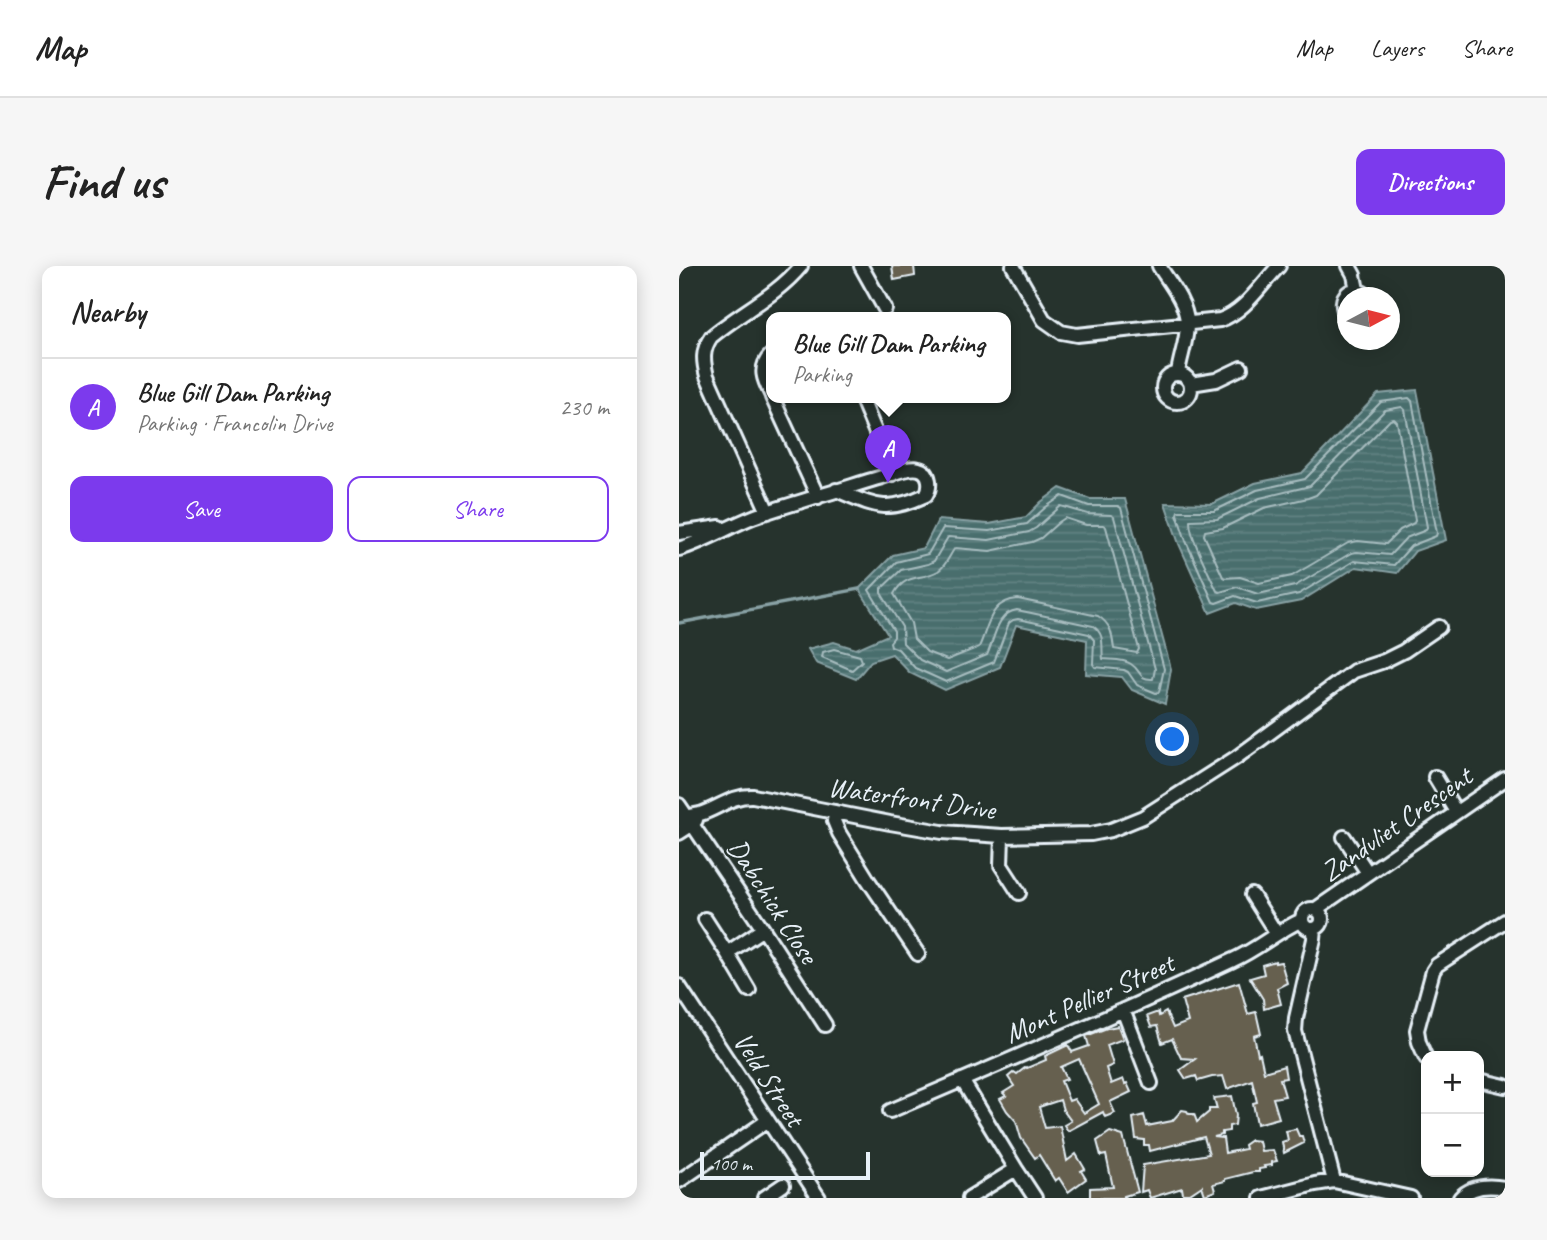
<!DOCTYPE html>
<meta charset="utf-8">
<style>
:root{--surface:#fff;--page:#f6f6f6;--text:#222;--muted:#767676;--line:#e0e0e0;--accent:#7c3aed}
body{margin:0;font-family:Caveat,sans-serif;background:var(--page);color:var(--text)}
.controls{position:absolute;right:21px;bottom:21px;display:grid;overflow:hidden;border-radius:14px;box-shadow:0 4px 18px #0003}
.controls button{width:63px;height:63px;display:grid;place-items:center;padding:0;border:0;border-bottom:2px solid var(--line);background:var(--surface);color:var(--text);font:35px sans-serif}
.compass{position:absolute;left:658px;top:21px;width:63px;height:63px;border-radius:50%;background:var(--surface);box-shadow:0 4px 18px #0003;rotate:83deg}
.scale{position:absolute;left:21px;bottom:18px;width:170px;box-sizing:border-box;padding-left:7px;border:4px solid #e8f1f8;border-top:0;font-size:19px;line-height:24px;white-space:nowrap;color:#e8f1f8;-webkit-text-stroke:5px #26332d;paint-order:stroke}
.you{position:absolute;left:494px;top:474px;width:24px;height:24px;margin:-18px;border:5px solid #fff;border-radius:50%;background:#1a73e8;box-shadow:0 0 0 10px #1a73e833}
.badge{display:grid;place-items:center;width:46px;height:46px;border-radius:50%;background:var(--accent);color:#fff;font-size:23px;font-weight:700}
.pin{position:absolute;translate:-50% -58px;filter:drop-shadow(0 2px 4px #0008)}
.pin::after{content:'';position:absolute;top:37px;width:24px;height:21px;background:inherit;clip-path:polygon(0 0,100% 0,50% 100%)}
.popup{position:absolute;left:87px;top:46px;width:245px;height:91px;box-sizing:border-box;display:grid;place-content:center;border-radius:14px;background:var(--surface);filter:drop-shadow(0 2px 5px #0005);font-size:23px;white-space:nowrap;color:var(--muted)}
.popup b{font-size:26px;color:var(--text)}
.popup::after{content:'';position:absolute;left:50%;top:100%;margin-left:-14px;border:14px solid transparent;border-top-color:var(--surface)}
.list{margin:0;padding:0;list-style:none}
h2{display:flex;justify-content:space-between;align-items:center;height:91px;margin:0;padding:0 28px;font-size:30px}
h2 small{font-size:23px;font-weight:400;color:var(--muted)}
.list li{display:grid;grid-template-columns:46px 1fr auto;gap:21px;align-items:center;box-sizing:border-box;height:98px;padding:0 28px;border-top:2px solid var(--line)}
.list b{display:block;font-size:26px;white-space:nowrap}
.list p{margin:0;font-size:23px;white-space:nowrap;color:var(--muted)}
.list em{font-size:23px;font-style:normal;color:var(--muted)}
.actions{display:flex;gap:14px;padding:21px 28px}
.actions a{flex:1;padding:16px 0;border:2px solid var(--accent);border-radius:14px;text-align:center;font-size:24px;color:var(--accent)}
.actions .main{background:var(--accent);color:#fff}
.map{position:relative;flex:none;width:826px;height:932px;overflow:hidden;border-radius:14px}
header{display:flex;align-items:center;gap:42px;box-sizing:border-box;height:98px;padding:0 35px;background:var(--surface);border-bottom:2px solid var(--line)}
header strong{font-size:33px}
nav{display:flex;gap:38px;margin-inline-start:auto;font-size:24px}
.intro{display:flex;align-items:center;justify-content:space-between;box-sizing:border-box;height:168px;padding:0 42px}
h1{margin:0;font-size:49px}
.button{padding:18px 32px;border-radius:14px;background:var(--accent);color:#fff;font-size:24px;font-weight:700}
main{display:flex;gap:42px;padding:0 42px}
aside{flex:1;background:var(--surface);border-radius:14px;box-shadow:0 4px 18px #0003}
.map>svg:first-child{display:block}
.water{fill:url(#water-rules);stroke:#89a2a5;stroke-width:2}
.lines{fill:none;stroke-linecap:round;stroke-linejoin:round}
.shore{stroke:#a8bdc0;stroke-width:2}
.stream{stroke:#89a2a5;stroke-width:3.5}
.building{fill:#66614f;stroke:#e8f1f8;stroke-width:2;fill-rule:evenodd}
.minor-casing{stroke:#e8f1f8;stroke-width:18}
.minor{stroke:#26332d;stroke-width:12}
.labels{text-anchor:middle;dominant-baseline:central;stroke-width:5;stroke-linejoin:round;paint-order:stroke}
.street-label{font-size:28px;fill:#e8f1f8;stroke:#26332d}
</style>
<header>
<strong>Map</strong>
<nav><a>Map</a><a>Layers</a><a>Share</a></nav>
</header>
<div class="intro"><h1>Find us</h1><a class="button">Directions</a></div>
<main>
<aside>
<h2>Nearby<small></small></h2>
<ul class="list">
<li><span class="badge">A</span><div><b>Blue Gill Dam Parking</b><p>Parking · Francolin Drive</p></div><em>230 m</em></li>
</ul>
<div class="actions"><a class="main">Save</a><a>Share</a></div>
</aside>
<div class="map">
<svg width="826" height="932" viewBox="0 0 826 932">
<defs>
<pattern id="water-rules" width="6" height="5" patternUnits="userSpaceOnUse" patternTransform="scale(1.75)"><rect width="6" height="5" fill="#496e6d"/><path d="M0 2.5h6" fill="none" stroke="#638383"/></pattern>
</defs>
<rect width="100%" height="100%" fill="#26332d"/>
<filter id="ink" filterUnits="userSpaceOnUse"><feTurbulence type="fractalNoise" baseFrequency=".0143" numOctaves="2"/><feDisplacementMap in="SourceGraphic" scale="14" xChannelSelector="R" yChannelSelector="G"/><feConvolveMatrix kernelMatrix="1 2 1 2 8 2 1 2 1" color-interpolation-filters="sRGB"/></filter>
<g filter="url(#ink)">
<path class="water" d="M738,124L767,274L736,285L718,307L677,301L622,335L577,344L557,337L531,347L500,278L486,237L533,238L576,217L623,207L699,128Z
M381,222L411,233H446L492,403L486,438L453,424L443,411L407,408L408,374L337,359L321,401L266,424L231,407L213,388L192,395L177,413L137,397L129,383L155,376L177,383L209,369L180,323L214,289L245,282L259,254L310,258L347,251L362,236Z"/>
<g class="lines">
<path class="shore" d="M730,132L733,135L758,267L757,270L732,280L715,299L675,295L620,328L578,337L556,330L537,337L534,336L507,275L498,248L499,245H535L578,224L626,213L702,136Z
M723,141L726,144L748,261L747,264L727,272L711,289L678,286L672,287L616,320L579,328L558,321L541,326L538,325C531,309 510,270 511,254L538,253L581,232L631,220L706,144Z
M715,153L718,156L736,254L735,257L721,264L707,278L679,275L669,277L613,310L580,317L561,311L546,312L544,311L525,269L526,265L544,262L585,242L629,232L637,229L711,154Z
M383,230L410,240H439L442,242L485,403L480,426L477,427L458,419L449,406L445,404L416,401L414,398L415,374L410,368L339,353L334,354L330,357L315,396L267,416L236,402L219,383L212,380L211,376L215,371V365L190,324L217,296L249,288L264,262L310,265L348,258L367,241Z
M382,240L409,248L432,249L435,251L476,403L474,413C459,414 463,405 452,398C445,393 433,394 424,393C422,380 427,369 414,360L338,344C317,347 316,373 308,389L267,406L241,394L224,377L223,361L202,327V323L222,304L249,298L255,295L269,271L310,274L350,266L357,262Z
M386,252L407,259H424L427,261L460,383L458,387L435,383C433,369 433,359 419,350L339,333C310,335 310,360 300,381L268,394L248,386L235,373L232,357L215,328C226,307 241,315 259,305C267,300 270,290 276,282L311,285L353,276L362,272L380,256Z
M155,383L181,390L183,395L173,404L143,391L144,386Z"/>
<path class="stream" d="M0,357L180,323"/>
</g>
<path class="building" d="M213,0H235L236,10L215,14Z
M596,695V697L602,696L608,717L598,722L602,738L585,743L584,733L571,712L585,708L583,699Z
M560,716L569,748L577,746L582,768L575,770L579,789L581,788L585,806L605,800L607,812L601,813L606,830L594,832L600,852L578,858L574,837L578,836L573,814L548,823L544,810L533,811L519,815L517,810L507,813L501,804L516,793L502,792L493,773L483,777L478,760L472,761L468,750L479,746L480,750L487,746L494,762L509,756L503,734Z
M439,760L444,773L428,779L434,799L427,802L432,818L444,813L446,818L448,817L452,826L431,836L436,847L426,851L424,846L389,865L385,859L392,855L384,844L381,834L360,841L366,862L381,860L388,895L397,888L406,903L402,905L407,913L389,926L380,912L376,915L360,889L356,892L342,872L337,855L328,845L321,833L327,830L324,827L335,820L329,811L335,806L338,808L347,801L348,802L367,794L366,790L389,779L393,786L410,780L407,770L428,762ZM400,793L420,838L405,847L395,833L390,835L382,815L388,813L382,801Z
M553,830L557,849L556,859L550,860V865L543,866V869L535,871L544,872L546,887L566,883L565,879L572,874L580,875L582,885L594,884L598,895L593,896V899L585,900L586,902L580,903V906H574L546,913V915L534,918L536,925L526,929L523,920L511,928H504L503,922L471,932L468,924L462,926L464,899L530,888L525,871L471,885L470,879H465V874L457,873L454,852L465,849L468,860L493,855L503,844L508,845L510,848H515L518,856L530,846V843H538L535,832Z
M617,863L620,870H623L625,877L605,887L603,876L609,874L607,865Z
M431,866L444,870L459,926L445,930V932H411V922L434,921L427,889L422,890L418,875Z"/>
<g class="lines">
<defs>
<path id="minor" d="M182,0L206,43
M334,0L365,54L382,66L398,69L541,54C566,46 582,18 600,0
M480,0C490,16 507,36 508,56C509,72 501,91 499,107
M670,0L675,9L678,24
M668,50C655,31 675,14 690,32
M92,89C79,102 85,114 92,128
M484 122a14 14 0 1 1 28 0a14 14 0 1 1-28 0Z
M512,118L537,114L562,102
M93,131L139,231
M182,131L214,208
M89,246L28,110C24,95 23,84 32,71C62,46 97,30 122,0
M0,267L41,261
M0,283C26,275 49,261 74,251C95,243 115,238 136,231C159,225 181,217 203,211C214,208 230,200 240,203C252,206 252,221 247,229C206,248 196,240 157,224
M756,511L777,546
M0,539L84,663L146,759
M156,546L155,555L160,567L189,614L239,688
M0,554C7,550 13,550 21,548C40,542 53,529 74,530L211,557L263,566L323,570L412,568L432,564L464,551L558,491L675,405L705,395L725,385L760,361
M0,567L14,558L17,554
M323,570L322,599L340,627
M665,571L689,607
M573,629L597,667
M623 653a10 10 0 1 1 20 0a10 10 0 1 1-20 0Z
M637,643L826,513
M26,653L48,687
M636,663L635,673L617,752L616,765L655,915
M0,720L140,932
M70,724L48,687L84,663
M444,744L472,817
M747,792L740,776L738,764L754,705L758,699L826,655
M283,814L337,903L356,932
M800,814L826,820
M211,845C326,796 441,747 554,694C579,683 598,665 623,654
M0,915L88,855
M85,932L104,919
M290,932L337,903
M582,932L636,918L655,915L732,932
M781,932C792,920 810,919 826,922"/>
</defs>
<use href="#minor" class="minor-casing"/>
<use href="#minor" class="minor"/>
</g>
</g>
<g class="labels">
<g class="street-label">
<text transform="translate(233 532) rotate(8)">Waterfront Drive</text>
<text transform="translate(717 558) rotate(-35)">Zandvliet Crescent</text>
<text transform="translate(94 635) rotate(57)">Dabchick Close</text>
<text transform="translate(410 732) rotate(-24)">Mont Pellier Street</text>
<text transform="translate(90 813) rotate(57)">Veld Street</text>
</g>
</g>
</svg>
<div class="controls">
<button>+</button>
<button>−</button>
</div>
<svg class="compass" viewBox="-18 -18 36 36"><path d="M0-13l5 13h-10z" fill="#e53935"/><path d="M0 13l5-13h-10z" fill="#767676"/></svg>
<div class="scale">100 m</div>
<div class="you"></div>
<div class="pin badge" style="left:209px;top:217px">A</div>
<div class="popup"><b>Blue Gill Dam Parking</b>Parking</div>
</div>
</main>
